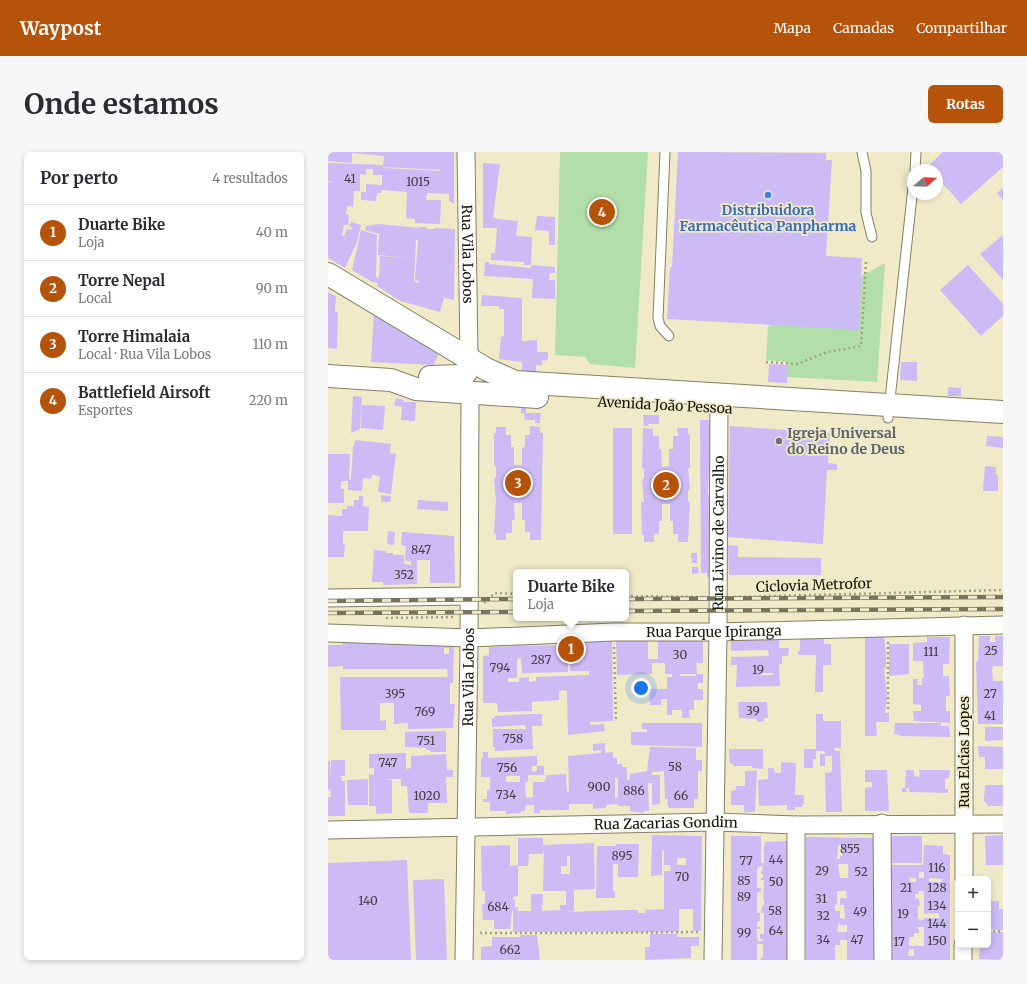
<!DOCTYPE html>
<html lang="pt">
<meta charset="utf-8">
<style>
:root{--surface:#fff;--page:#f7f7f7;--text:#2b2b33;--muted:#7c7c81;--line:#e1e1e2;--accent:#b45309}
body{margin:0;font-family:Merriweather,serif;background:var(--page);color:var(--text)}
.controls{position:absolute;right:12px;bottom:12px;display:grid;overflow:hidden;border-radius:6px;box-shadow:0 2px 6px #0003}
.controls button{width:36px;height:36px;display:grid;place-items:center;padding:0;border:0;border-bottom:1px solid var(--line);background:var(--surface);color:var(--text);font:20px sans-serif}
.compass{position:absolute;left:579px;top:12px;width:36px;height:36px;border-radius:50%;background:var(--surface);box-shadow:0 2px 6px #0003;rotate:71deg}
.you{position:absolute;left:313px;top:536px;width:14px;height:14px;margin:-10px;border:3px solid #fff;border-radius:50%;background:#1a73e8;box-shadow:0 0 0 6px #1a73e833}
.badge{display:grid;place-items:center;width:26px;height:26px;border-radius:50%;background:var(--accent);color:#fff;font-size:13px;font-weight:700}
.pin{position:absolute;translate:-50% -50%;border:2px solid #fff;box-shadow:0 1px 4px #0006}
.popup{position:absolute;left:185px;top:417px;width:116px;height:52px;box-sizing:border-box;display:grid;place-content:center;border-radius:6px;background:var(--surface);filter:drop-shadow(0 1px 3px #0005);font-size:13px;white-space:nowrap;color:var(--muted)}
.popup b{font-size:15px;color:var(--text)}
.popup::after{content:'';position:absolute;left:50%;top:100%;margin-left:-8px;border:8px solid transparent;border-top-color:var(--surface)}
.list{margin:0;padding:0;list-style:none}
h2{display:flex;justify-content:space-between;align-items:center;height:52px;margin:0;padding:0 16px;font-size:17px}
h2 small{font-size:13px;font-weight:400;color:var(--muted)}
.list li{display:grid;grid-template-columns:26px 1fr auto;gap:12px;align-items:center;box-sizing:border-box;height:56px;padding:0 16px;border-top:1px solid var(--line)}
.list b{display:block;font-size:15px;white-space:nowrap}
.list p{margin:0;font-size:13px;white-space:nowrap;color:var(--muted)}
.list em{font-size:13px;font-style:normal;color:var(--muted)}
.map{position:relative;flex:none;width:675px;height:808px;overflow:hidden;border-radius:6px}
header{display:flex;align-items:center;gap:24px;box-sizing:border-box;height:56px;padding:0 20px;background:var(--accent);color:#fff}
header strong{font-size:19px}
nav{display:flex;gap:22px;margin-inline-start:auto;font-size:14px}
.intro{display:flex;align-items:center;justify-content:space-between;box-sizing:border-box;height:96px;padding:0 24px}
h1{margin:0;font-size:28px}
.button{padding:10px 18px;border-radius:6px;background:var(--accent);color:#fff;font-size:14px;font-weight:700}
main{display:flex;gap:24px;padding:0 24px}
aside{flex:1;background:var(--surface);border-radius:6px;box-shadow:0 2px 6px #0003}
.map>svg:first-child{display:block}
.green{fill:#b2dfa9}
.building{fill:#cdbbf5;fill-rule:evenodd}
.lines{fill:none;stroke-linecap:round;stroke-linejoin:round}
.lane-casing{stroke:#867f62;stroke-width:11}
.street-casing{stroke:#867f62;stroke-width:19}
.primary-casing{stroke:#867f62;stroke-width:24}
.path{stroke:#a6a087;stroke-width:2.5;stroke-dasharray:2 3;stroke-linecap:butt}
.lane{stroke:#fff;stroke-width:9}
.street{stroke:#fff;stroke-width:17}
.primary{stroke:#fff;stroke-width:22}
.rail-casing{stroke:#78735e;stroke-width:4.5}
.rail{stroke:#f1eac9;stroke-width:3;stroke-dasharray:9;stroke-linecap:butt}
.shop-dot{fill:#3f7fe0;stroke:#f1eac9;stroke-width:1.5}
.worship-dot{fill:#6b7280;stroke:#f1eac9;stroke-width:1.5}
.labels{text-anchor:middle;dominant-baseline:central;stroke-width:3.5;stroke-linejoin:round;paint-order:stroke}
.number-label{font-size:12px;fill:#443d42}
.shop-label{font-size:14px;font-weight:bold;fill:#366cbe;stroke:#f1eac9}
.street-label{font-size:14px;fill:#161307;stroke:#f1eac9}
.worship-label{font-size:14px;font-weight:bold;fill:#5b616d;stroke:#f1eac9;text-anchor:start}
</style>
<header>
<strong>Waypost</strong>
<nav><a>Mapa</a><a>Camadas</a><a>Compartilhar</a></nav>
</header>
<div class="intro"><h1>Onde estamos</h1><a class="button">Rotas</a></div>
<main>
<aside>
<h2>Por perto<small>4 resultados</small></h2>
<ul class="list">
<li><span class="badge">1</span><div><b>Duarte Bike</b><p>Loja</p></div><em>40 m</em></li>
<li><span class="badge">2</span><div><b>Torre Nepal</b><p>Local</p></div><em>90 m</em></li>
<li><span class="badge">3</span><div><b>Torre Himalaia</b><p>Local · Rua Vila Lobos</p></div><em>110 m</em></li>
<li><span class="badge">4</span><div><b>Battlefield Airsoft</b><p>Esportes</p></div><em>220 m</em></li>
</ul>
</aside>
<div class="map">
<svg width="675" height="808" viewBox="0 0 675 808">
<rect width="100%" height="100%" fill="#f1eac9"/>
<path class="green" d="M232,0H320L307,216L262,212L257,205L227,203Z
M557,111L549,230L459,225L460,210L438,208L440,175Z"/>
<path class="building" d="M0,0H126V52L121,49V42L99,41L98,48H113L112,72L87,71V67L78,66L79,40L54,38L53,41H49L48,49L33,48V40H38V32L54,33V23H45V17H38V23L32,22V39H26L25,55L19,54L18,62L21,63L20,73H16L14,84H16L19,77L23,78L24,75L21,74L23,70L33,73L29,90L17,116L0,106V30H8L0,29V11L55,13L56,4L24,1V11L0,9ZM55,15L113,18V19L55,16Z
M350,0L498,1V8H504L498,104L534,106L531,178L339,167L342,115H344Z
M615,0H675V15L633,52L609,25V18H603L600,14Z
M155,11L172,12L165,65L168,66V67L190,69L188,84L204,85L203,113L227,115V121H222L221,128H227V147L204,146L205,127L156,124L157,110H161V112L203,116V113H196V110L163,108V101H167L169,76H155Z
M675,36V48L669,41Z
M209,64L227,65V93H221V79L207,78Z
M51,72L91,76V75H98V77H107V76L127,77L126,148L116,146L112,160L72,149L49,134L50,131L46,130V131L24,118L33,78L49,83L48,125L51,126L52,104L82,106L50,103L51,82L37,78L38,74ZM88,88H90L87,128L91,129L90,131L86,129Z
M675,83V128L652,102Z
M640,113L675,152V164L653,184L612,138Z
M0,140L8,144L7,160H10L9,197L0,196Z
M154,143L194,146V189L209,188V200H220V206L218,209L214,208V213H208V220H194V210L171,207L173,185L176,184V157H171V154H153Z
M46,162L111,200L106,213L43,210Z
M573,210H589V229L572,228Z
M441,212L460,213L459,231L440,230Z
M620,235L633,236V244H620Z
M25,244L34,245L32,277L23,281Z
M68,246L76,248L75,250H88L87,269L73,268L74,255L66,253Z
M34,253L57,254L55,278L33,276Z
M198,255V261H213L212,271H207V268H197L196,261H193V256Z
M315,263H331V272H320L321,274H316Z
M372,268H382L383,320L381,321L380,342H384V426L379,425V421H373Z
M202,274L212,275V281H215L213,388H202V380H197V368H194V351H186L187,368H184V381H178V388H168V382H166L168,348L166,326H168V314H166V281H168V275H178V283H183V295H186V313H194V296L197,295V283H202Z
M402,274L502,281L500,311L509,312V318H499L495,392L400,385Z
M285,276H304V382H285Z
M315,276L325,277V284H331V297H333L334,315L341,314V297H345V284H350L349,276H360V282H362V316H360L362,338H360V350H362L360,390H350V382H345V369H342V352H334V369H331V382H326V390H316V383H314L313,350H316L314,327H316V316H314Z
M659,284L675,285V296L658,294Z
M28,288L63,292L62,301L68,302L63,342L50,340L52,324L44,323L43,327L35,326L34,339L20,338V329H13V337H16V351H0V302H22L21,327L23,328L25,295Z
M657,314L668,315V323H670V339H655Z
M53,343L63,344L62,350H53Z
M31,344H35V354L41,355L40,379H15V392H17L16,405H0V363L14,364V357H19V354H26V348H31Z
M90,348L120,350V359L89,357Z
M60,379L67,380L66,393L59,392Z
M74,380L126,384L127,431H102V408H89V432L55,433V430H44L46,398L58,399V401H65V403H76V412L83,413V409H77L78,394L73,393Z
M400,393L410,394V405L493,406V423H401Z
M363,401H369V411H364Z
M364,415H370L371,421L364,422Z
M651,484H662V490H667V484H675V514H665L664,518L665,529H675V572H650L648,510H650Z
M488,485H496V492H503V513H495V540H487L488,503H470V499H472V486L488,487Z
M537,485H556L558,501V516H556L559,546L557,561H561V570H548L549,584H537Z
M599,485H622L621,512H615V524H621L622,544H618V559H622V571L586,569L585,559H593V553L585,552V527H590L589,533H594V526H596L595,509H585V491L599,490Z
M320,486V507H330V486H375V511H368L369,522H352V524H368V522H375V531H370V537H375V548H366V558H361L362,566H354V558H344V563H339V547H333V553H322L321,537H339V525H344V522H337V511H324V522L289,523L288,487Z
M403,486L451,487V496H461L460,504H454V512H451L452,534L408,535L409,513H403V505L441,504L440,498L403,499ZM433,521H445V523L416,524L432,523Z
M284,487L285,569L262,570V573L276,572L277,579L240,583L239,538L231,539V548L204,550V559L170,560L169,551H155V504L161,503V495L187,494L186,490L192,489V494L240,493V520L194,521L193,506L189,507V526H180V530H191V526L201,525V530L208,529V525L261,523V519H242V492H257V488Z
M14,490L126,491L125,531H122V552H127L125,576L80,577V571L66,572V551H52V569L58,568V578H13L12,525H120L119,517H15V514L0,515V493H15ZM116,496H121V502H116Z
M561,492H581V522L561,524Z
M410,550H439L440,566H436V569L429,570V567L411,566Z
M201,562H214V574H204L205,597L167,599V595H165V577H198L197,573L164,575V566H167V564Z
M488,562H495V569H513V596H506L507,599H512L514,660H498L497,621L504,620V604H497V614H492V602H497L496,599H488V607H485V616H476V597H488Z
M314,571H374V595L303,593V580H319V577H314Z
M567,571H613V574H621L622,585L572,584V583L566,582Z
M657,575H675V588L657,589Z
M118,579V600H102V598H98V596L77,595V580Z
M277,591V601L285,600V606H289V612H294V615H299V628H302V622L319,619L322,595L368,596V608H374V619H370V647H366V656H341L339,651L340,647H337L336,619L324,620V623H332V652L324,653V631H320L321,659H316L315,661L302,659V654H290V652L278,653V656L265,657V652H241V658H212V661H206V653H198L197,659H193V661L178,662V659H162V650H155V647H159V638H162V625H153V606H155V600H160V606L209,604V614H216V623H200V630H197L198,646L205,645V630H216L219,623L238,622L239,639H241L240,604L273,601V598L265,599V592ZM204,614H209V619L204,620ZM178,624H192V630H178ZM287,626H290V646H287Z
M650,594L675,595V617H657V605H651Z
M401,597H435V617L424,616V614H405V612H402Z
M78,601V617L83,616V604L118,602L119,618H125V625H118L119,651H100V661H81L79,634H73V627H57L64,628V661L48,662V654H41V622L46,623V616H41V602Z
M3,608H17V624H13L14,629H17V664H0V645H3L2,638H0V609H2L3,629Z
M453,610L468,611L467,643H476V651L474,655H467V658H459V653L431,654L430,628L440,627V616H446L447,621H453Z
M537,618H559L561,659H537V636L544,635V630H537Z
M578,618H586V624L592,625L591,618H622L621,626L617,627V637H620V641L581,640V636H578L579,640H574V636H577Z
M417,619H429L427,660H416V653H403V639L408,638V634H417Z
M40,627V653H20L19,628Z
M657,633H675V654H660L656,649Z
M324,683L374,684L373,779H365V757H351V780H185V759H203V742H215L214,759L232,758V753H238V739H215L216,696L215,702H201L200,714H190V744L185,745V748H187V756L190,755V759H182H184L182,777H166V768H155L154,752H157V739H154L153,694L182,693V714L190,713V686H215V693L266,691L267,737L246,738V759L238,760L297,758H310V761H317V758L336,757V719H343L342,713H336V698H334V723L323,724ZM239,704H242V722H233V714H239ZM349,706H358V713H349Z
M675,683V713H658L657,684Z
M403,684H433V711H436V700H435L437,690L459,689L460,808H432L433,806H435V792H429V808H403ZM435,714L433,722H435V726L433,725V728H436V730L435,733H436L435,747H436V753L434,754L433,761H436V782H432V787H435V789H430L428,777H432V775H429V771L432,768V761H429V741L433,739V736H429V718L430,715Z
M563,684H594V711H564Z
M478,685L548,686L546,725L545,726V732H547V808H519V788H512V793H507V808H478ZM514,693V704H512V707H509L510,694ZM510,712H520V726H512ZM509,739H518L519,746H512V753H516L517,767L512,766V759H507V753L509,752ZM511,770L512,773H519V780H509Z
M288,692H311L310,725H290V712H285V739H287V746H268L269,694H288Z
M596,693L615,694V702L622,703V808H561L560,713H595ZM591,720H596V726H591ZM581,726H588V730H582ZM601,726L614,727V730H601ZM590,739H596V762L610,761L612,766H596V768L590,767V754H592L591,747L587,746V742H591ZM589,775H596V794H581V785H586V781H591V777H589ZM581,797H586V804H580Z
M79,708L83,808H0V711Z
M116,727L119,808H88L85,728Z
M660,749H671V757H675V778L660,777Z
M660,780H675V808L651,807L652,793H660Z
M322,782H349V785H371V794H363V806L317,808V795H322Z
M192,783H209L212,808H153V795L164,794V785H192Z"/>
<g class="lines">
<defs>
<path id="lane" d="M337,0L330,166L332,174L341,184
M534,0L538,19V61L544,85
M587,18L588,0
M560,266L585,35"/>
<g id="street">
<path id="s1" d="M138,0L141,205"/>
<path d="M0,446L141,444"/>
<path id="s2" d="M0,481L141,486L286,480H390L675,473"/>
<path d="M554,671L555,808"/>
<path id="s3" d="M0,678L388,670L468,673L675,672"/>
<path d="M636,727V473"/>
<path id="s4" d="M136,808L141,493L142,241"/>
<path id="s5" d="M385,808L390,480L391,243"/>
<path d="M468,808V673"/>
<path d="M635,808V793"/>
</g>
<path id="primary" d="M0,122L158,217L187,230L675,260
M0,224L63,228L88,237L209,245
M102,225L135,224L139,219L141,205"/>
</defs>
<use href="#lane" class="lane-casing"/>
<use href="#street" class="street-casing"/>
<use href="#primary" class="primary-casing"/>
<path class="path" d="M438,210L469,212L499,200L533,194L538,109
M298,444L375,445
M406,445L675,438
M156,451L167,441L188,442
M58,466L127,465
M560,490V558
M286,495L288,570
M660,779H675
M152,781H260
M263,781L371,780"/>
<use href="#lane" class="lane"/>
<use href="#street" class="street"/>
<use href="#primary" class="primary"/>
<defs>
<path id="rail" d="M298,447L675,445
M0,449L188,447
M298,459L675,457
M0,461L188,460"/>
</defs>
<use href="#rail" class="rail-casing"/>
<use href="#rail" class="rail"/>
</g>
<circle class="shop-dot" cx="440" cy="43" r="4"/>
<circle class="worship-dot" cx="451" cy="289" r="4"/>
<g class="labels">
<g class="number-label">
<text x="22" y="26">41</text>
<text x="90" y="29">1015</text>
<text x="93" y="397">847</text>
<text x="76" y="422">352</text>
<text x="663" y="498">25</text>
<text x="603" y="499">111</text>
<text x="352" y="502">30</text>
<text x="213" y="507">287</text>
<text x="172" y="515">794</text>
<text x="430" y="517">19</text>
<text x="67" y="541">395</text>
<text x="662" y="541">27</text>
<text x="425" y="558">39</text>
<text x="97" y="559">769</text>
<text x="662" y="563">41</text>
<text x="185" y="586">758</text>
<text x="98" y="588">751</text>
<text x="60" y="610">747</text>
<text x="347" y="614">58</text>
<text x="179" y="615">756</text>
<text x="271" y="634">900</text>
<text x="306" y="638">886</text>
<text x="178" y="642">734</text>
<text x="99" y="643">1020</text>
<text x="353" y="643">66</text>
<text x="522" y="696">855</text>
<text x="294" y="703">895</text>
<text x="448" y="707">44</text>
<text x="418" y="708">77</text>
<text x="609" y="715">116</text>
<text x="494" y="718">29</text>
<text x="533" y="719">52</text>
<text x="354" y="724">70</text>
<text x="416" y="728">85</text>
<text x="448" y="729">50</text>
<text x="578" y="735">21</text>
<text x="609" y="735">128</text>
<text x="416" y="744">89</text>
<text x="493" y="746">31</text>
<text x="40" y="748">140</text>
<text x="609" y="753">134</text>
<text x="170" y="754">684</text>
<text x="447" y="758">58</text>
<text x="532" y="759">49</text>
<text x="575" y="761">19</text>
<text x="495" y="763">32</text>
<text x="609" y="771">144</text>
<text x="448" y="778">64</text>
<text x="416" y="780">99</text>
<text x="495" y="787">34</text>
<text x="529" y="787">47</text>
<text x="609" y="788">150</text>
<text x="571" y="789">17</text>
<text x="182" y="797">662</text>
</g>
<g class="shop-label">
<text x="440" y="58">Distribuidora<tspan x="440" dy="16">Farmacêutica Panpharma</tspan></text>
</g>
<g class="street-label">
<text stroke="none"><textPath href="#s1" startOffset="102">Rua Vila Lobos</textPath></text>
<text transform="translate(337 253) rotate(3)">Avenida João Pessoa</text>
<text stroke="none"><textPath href="#s5" startOffset="427">Rua Livino de Carvalho</textPath></text>
<text transform="translate(486 433) rotate(-2)">Ciclovia Metrofor</text>
<text stroke="none"><textPath href="#s2" startOffset="386">Rua Parque Ipiranga</textPath></text>
<text stroke="none"><textPath href="#s4" startOffset="283">Rua Vila Lobos</textPath></text>
<text transform="translate(636 600) rotate(-90)">Rua Elcias Lopes</text>
<text stroke="none"><textPath href="#s3" startOffset="338">Rua Zacarias Gondim</textPath></text>
</g>
<g class="worship-label">
<text x="459" y="281">Igreja Universal<tspan x="459" dy="16">do Reino de Deus</tspan></text>
</g>
</g>
</svg>
<div class="controls">
<button>+</button>
<button>−</button>
</div>
<svg class="compass" viewBox="-18 -18 36 36"><path d="M0-13l5 13h-10z" fill="#e53935"/><path d="M0 13l5-13h-10z" fill="#7c7c81"/></svg>
<div class="you"></div>
<div class="pin badge" style="left:243px;top:497px">1</div>
<div class="popup"><b>Duarte Bike</b>Loja</div>
<div class="pin badge" style="left:338px;top:333px">2</div>
<div class="pin badge" style="left:190px;top:331px">3</div>
<div class="pin badge" style="left:274px;top:60px">4</div>
</div>
</main>
